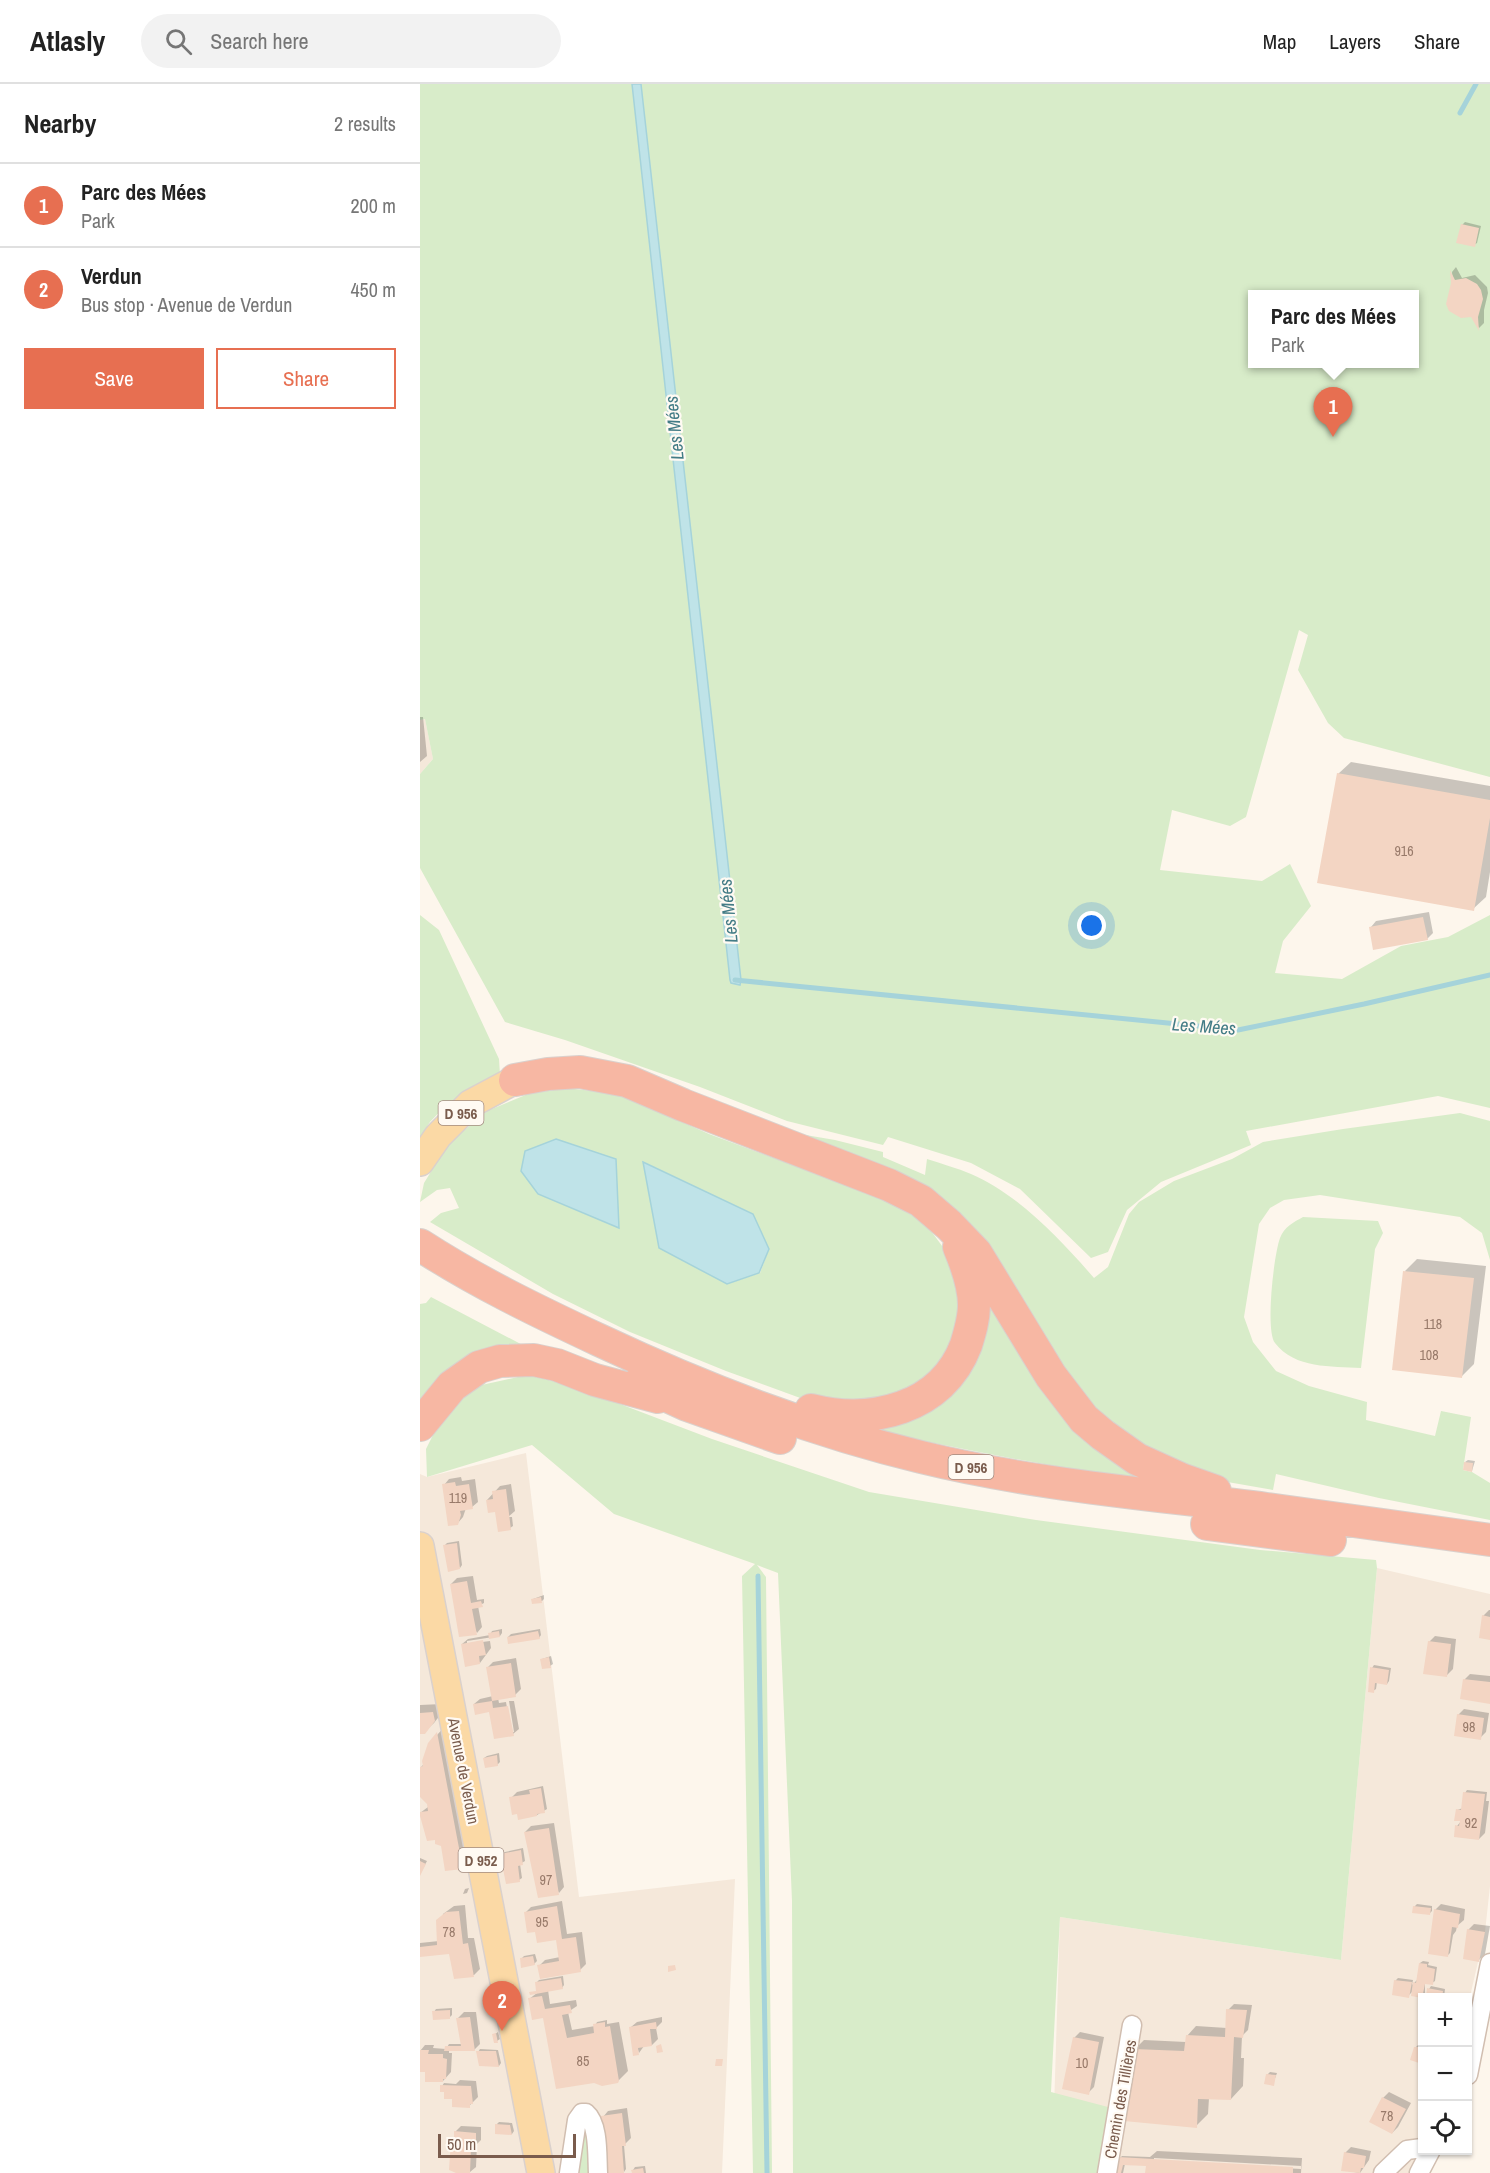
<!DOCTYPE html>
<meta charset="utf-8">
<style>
:root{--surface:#fff;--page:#f2f2f2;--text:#222;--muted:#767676;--line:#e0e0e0;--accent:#e76f51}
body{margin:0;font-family:"Archivo Narrow",sans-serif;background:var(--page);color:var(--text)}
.controls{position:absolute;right:18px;bottom:18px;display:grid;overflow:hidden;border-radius:0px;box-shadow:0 2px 4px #0004}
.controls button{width:54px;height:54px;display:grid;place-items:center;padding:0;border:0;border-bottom:2px solid var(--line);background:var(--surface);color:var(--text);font:30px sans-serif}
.scale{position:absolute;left:18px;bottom:15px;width:138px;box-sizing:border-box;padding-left:6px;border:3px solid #7a5c4d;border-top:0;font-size:16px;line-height:21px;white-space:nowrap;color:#7a5c4d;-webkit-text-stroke:4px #fffaf3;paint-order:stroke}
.you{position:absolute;left:672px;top:842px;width:21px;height:21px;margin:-15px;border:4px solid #fff;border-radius:50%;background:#1a73e8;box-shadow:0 0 0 9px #1a73e833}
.badge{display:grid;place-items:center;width:39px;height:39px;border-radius:50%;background:var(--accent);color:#fff;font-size:20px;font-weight:700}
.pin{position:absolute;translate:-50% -50px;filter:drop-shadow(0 2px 3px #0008)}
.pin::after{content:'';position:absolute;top:32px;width:21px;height:18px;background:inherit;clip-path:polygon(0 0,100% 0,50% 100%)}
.popup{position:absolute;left:828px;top:206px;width:171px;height:78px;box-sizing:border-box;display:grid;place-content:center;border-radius:0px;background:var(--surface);filter:drop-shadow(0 2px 4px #0005);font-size:20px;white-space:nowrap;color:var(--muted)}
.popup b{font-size:22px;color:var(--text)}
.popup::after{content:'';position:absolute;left:50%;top:100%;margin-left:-12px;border:12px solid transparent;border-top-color:var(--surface)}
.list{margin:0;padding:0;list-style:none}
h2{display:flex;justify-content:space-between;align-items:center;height:78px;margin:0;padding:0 24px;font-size:26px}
h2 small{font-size:20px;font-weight:400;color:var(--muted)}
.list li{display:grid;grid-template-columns:39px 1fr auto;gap:18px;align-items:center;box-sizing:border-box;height:84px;padding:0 24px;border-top:2px solid var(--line)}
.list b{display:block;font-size:22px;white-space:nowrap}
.list p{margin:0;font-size:20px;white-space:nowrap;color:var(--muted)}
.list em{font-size:20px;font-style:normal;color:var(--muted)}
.actions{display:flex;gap:12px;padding:18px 24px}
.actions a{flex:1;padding:14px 0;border:2px solid var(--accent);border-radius:0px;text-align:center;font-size:21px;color:var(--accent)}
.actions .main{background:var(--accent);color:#fff}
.icon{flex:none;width:33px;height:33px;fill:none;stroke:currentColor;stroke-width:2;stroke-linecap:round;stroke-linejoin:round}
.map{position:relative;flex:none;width:1070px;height:2089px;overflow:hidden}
header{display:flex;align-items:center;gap:36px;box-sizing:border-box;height:84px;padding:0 30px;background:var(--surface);border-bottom:2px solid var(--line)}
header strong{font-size:28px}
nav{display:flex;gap:33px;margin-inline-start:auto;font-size:21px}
.search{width:420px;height:54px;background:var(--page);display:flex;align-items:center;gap:15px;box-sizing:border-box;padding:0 21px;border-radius:33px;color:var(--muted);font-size:22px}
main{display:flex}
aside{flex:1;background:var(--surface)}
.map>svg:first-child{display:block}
.residential{fill:#f5e8da}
.green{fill:#d8ecc9;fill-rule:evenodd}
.water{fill:#bfe3e8;stroke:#a5d3da;stroke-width:1.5}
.shadow{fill:#0003;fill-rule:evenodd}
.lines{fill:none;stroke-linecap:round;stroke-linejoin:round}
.stream{stroke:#a5d3da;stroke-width:5}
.building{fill:#f3d5c3}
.street-casing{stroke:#d1beb0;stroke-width:21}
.primary-casing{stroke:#dad1cd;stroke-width:30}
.highway-casing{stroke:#dad1cd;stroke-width:34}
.street{stroke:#fff;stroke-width:18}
.primary{stroke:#fbd9a5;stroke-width:27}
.highway{stroke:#f7b7a3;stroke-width:32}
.labels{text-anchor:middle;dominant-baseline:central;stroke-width:4.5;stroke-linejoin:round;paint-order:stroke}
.number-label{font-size:14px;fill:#987a6a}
.shield{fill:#fffaf3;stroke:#a28b7f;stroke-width:1.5}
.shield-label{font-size:15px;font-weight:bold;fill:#7a5c4d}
.street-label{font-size:16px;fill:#7a5c4d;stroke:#fffaf3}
.water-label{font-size:18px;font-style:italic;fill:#437c86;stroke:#fffaf3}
</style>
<header>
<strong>Atlasly</strong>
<div class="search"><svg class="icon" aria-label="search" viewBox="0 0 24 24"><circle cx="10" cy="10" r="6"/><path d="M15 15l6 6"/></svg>Search here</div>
<nav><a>Map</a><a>Layers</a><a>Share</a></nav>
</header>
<main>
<aside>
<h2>Nearby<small>2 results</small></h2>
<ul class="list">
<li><span class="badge">1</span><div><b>Parc des Mées</b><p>Park</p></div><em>200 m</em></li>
<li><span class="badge">2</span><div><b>Verdun</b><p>Bus stop · Avenue de Verdun</p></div><em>450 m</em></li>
</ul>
<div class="actions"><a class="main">Save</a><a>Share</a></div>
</aside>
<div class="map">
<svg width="1070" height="2089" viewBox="0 0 1070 2089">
<rect width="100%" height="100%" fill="#fdf6ec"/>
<path class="residential" d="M5,635L13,675L0,690V636Z
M106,1369L159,1813L315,1795L302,2089H0V1390L7,1393Z
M957,1484L1070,1510V1802L1065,1848L1048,1921V1914H1002V2066L1006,2089H632L640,1833L921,1876Z"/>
<path class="green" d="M0,0H212L284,653L300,722L221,0H1070V693L924,654L908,639L878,586L888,551L879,546L826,733L810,742L752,726L740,786L842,797L870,780L891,822L863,857L855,889L922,895L981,862L1028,853L1070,831V1024L1018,1012L826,1047L831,1061L741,1098L707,1126L688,1168L671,1174L600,1105L551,1079L468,1053L463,1061L367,1037L280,1003L145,956L85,938L0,784V690L13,675L5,635L0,636ZM832,210H994V280H832Z
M0,831L19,846L79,975L80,991C55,1003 28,1017 10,1038C6,1043 4,1049 0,1054Z
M146,1004L199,1010L289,1050L466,1116L505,1139L534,1178L543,1237L521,1288L466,1323L383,1315L306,1287L210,1248L133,1210L10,1138L21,1129L39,1124L30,1104L17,1106L0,1118L4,1099L28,1060L67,1027L108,1010ZM223,1078L333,1130L349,1165L340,1189L307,1200Z
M1040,1029L1070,1037V1176L1062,1149L1040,1133L900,1111L864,1116L850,1124L839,1140L824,1233L833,1258L856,1287L889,1302L947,1318L946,1336L1015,1352L1021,1327L1051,1333L1043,1386L1052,1388L1070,1399V1436L959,1414L856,1390L853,1406L773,1392L665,1327L558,1155L368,1048L415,1056L463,1068V1073L505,1091L507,1075C522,1080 537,1084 551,1090C598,1110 641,1156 674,1194L688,1183L709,1130L719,1118L754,1097L812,1075L843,1058L923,1045Z
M883,1133L958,1137L963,1149L955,1165L941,1284C911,1282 875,1285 855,1259C845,1246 854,1170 860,1154C864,1143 874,1138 883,1133Z
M563,1201L607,1276L743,1397C645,1386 549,1367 452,1346L505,1328Z
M11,1213L114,1267L0,1327V1220L6,1219Z
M107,1291L150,1301L292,1355L449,1408L616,1436L840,1466L956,1476L957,1484L921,1876L640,1833L631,2008L688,2023L677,2089H373L372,1817L358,1489L337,1481L346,1493L352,2089H333L322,1492L335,1480L194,1430L112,1361L7,1393L6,1365L22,1333L57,1302Z
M158,2041L167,2043L170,2089H151Z"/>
<path class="water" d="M212,0H221L321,896L320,901L311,899L310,896Z
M136,1055L196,1075L199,1144L118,1110L101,1087L105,1067Z
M223,1078L333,1130L349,1165L339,1189L307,1200L239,1164Z"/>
<path class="shadow" d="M1045,138L1061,142L1057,159L1054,161L1042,141Z
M1036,183L1042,194L1055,191L1067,203L1068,209L1064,226V239L1059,244L1033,199L1032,188Z
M0,633H3L7,672L0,678Z
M931,678L1070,702V788L1066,813L1053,825L918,690Z
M1009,828L1013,849L1007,855L951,843L956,837Z
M997,1175L1066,1182L1054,1280L1042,1292L985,1187Z
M1048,1376L1055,1377L1052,1387L1045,1378Z
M41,1393L42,1397L55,1395L58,1418L52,1423L46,1424L43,1433L37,1440L24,1401L29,1395Z
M91,1400L95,1427L88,1433H92L93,1442L90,1444L67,1416L80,1402Z
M39,1457L42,1481L40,1484L24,1462L27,1459Z
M53,1492L57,1516L64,1515V1519L58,1522L62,1543L57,1549L31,1500L37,1494Z
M124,1511V1515L122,1517L113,1515Z
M1069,1526H1070V1554L1063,1532Z
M82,1545V1549L80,1552L47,1557V1560L70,1557L71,1564L60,1579L42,1560L48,1555L70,1551L72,1547Z
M120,1545L121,1551L119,1554L88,1553L91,1550Z
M1015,1552L1036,1555L1033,1585L1027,1591L1009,1558Z
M131,1572L133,1580L130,1582L122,1575Z
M96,1574L101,1605L95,1611L78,1614L79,1619L86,1618L91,1648H94L89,1617H94L99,1645L93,1650L70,1626L54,1620L60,1615L73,1612L67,1584L73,1578Z
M954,1581L971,1584L969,1597L967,1600L957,1598L956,1605L953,1607L952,1584Z
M1050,1590L1070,1592V1618L1044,1596Z
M22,1620L24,1626L14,1639L4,1648L0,1649V1621Z
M1044,1625L1069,1629L1066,1648L1060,1654L1038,1631Z
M26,1641L48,1777L42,1783L22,1758L16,1756L0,1729L8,1723V1719L0,1711V1684L4,1680L9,1660Z
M79,1669L80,1678L77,1681L64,1674L67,1672Z
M123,1702L127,1725L117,1731L91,1714L97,1708Z
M1047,1706L1067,1708L1066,1717H1069L1065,1749L1059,1755L1037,1742L1042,1736L1037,1726L1043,1724L1045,1709Z
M134,1739L144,1803L139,1809L105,1748L111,1742Z
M103,1764L105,1777L100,1780L102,1794L99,1796L82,1770L85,1768Z
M0,1774L7,1777L0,1790Z
M49,1804L47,1809L43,1810L45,1805Z
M142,1817L147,1850L162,1848L166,1880L160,1886L119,1882L125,1876L140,1873L137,1854L116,1846L105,1829L111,1823Z
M997,1820L1012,1822V1827L1009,1830L994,1823Z
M1021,1820L1045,1825L1044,1836L1037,1842L1036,1847L1033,1851L1030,1869L1028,1871L1015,1826Z
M45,1821L48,1854H54L60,1885L54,1891L35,1893L31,1869L0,1871V1859L19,1857L23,1830L34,1822Z
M1054,1840L1070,1842L1065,1870L1059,1876L1048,1846Z
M115,1870L117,1877L114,1880L101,1875L104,1872Z
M1003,1877L1009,1878L1008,1881L1017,1883L1015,1897L1012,1899L1005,1898V1910L1002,1912L993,1907L988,1912L975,1897L978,1894L993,1896L992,1901L997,1896L1000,1879Z
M143,1892L144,1901L142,1904L128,1906L130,1920L156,1916L157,1922L148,1928L152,1946L175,1942L177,1938L187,1936V1940L199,1938L208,1987L197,1998L183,2000L109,1915L117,1909L116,1899L119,1896Z
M1011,1902L1025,1905L1024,1914H1007L1009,1905Z
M814,1920L832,1921L828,1946L822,1952L821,1974H824L823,2002L811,2015L789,2014L788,2030L776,2042L715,1965L724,1956L766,1958L767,1952L776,1942L807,1944L808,1926Z
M32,1924V1931L30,1933L14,1928L16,1925Z
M44,1928H56L60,1960L54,1966H29V1969H32L31,1988L23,1997L7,1987L0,1986V1967L5,1961H14L13,1964L26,1965L29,1960H42L38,1934Z
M242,1933V1938L236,1944L238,1955L232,1961L224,1962L219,1969L211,1943L217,1938Z
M78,1948L80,1955L77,1957L74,1951Z
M660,1948L684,1953L674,2003L668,2009L654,1954Z
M1001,1958H1002V1978L991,1975L995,1964Z
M60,1965L78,1966L81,1979L79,1982L58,1968Z
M850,1988L857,1989L853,2000L847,1991Z
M40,1996L56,1997L58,2013L49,2022L34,2013L22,2002L24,1999L36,2000Z
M969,2008L991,2019L978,2043L972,2049L963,2014Z
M207,2024L211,2054L204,2061L206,2085L204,2088L183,2033L188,2027Z
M79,2038L92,2039L94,2047L92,2050L76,2049V2041Z
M41,2042L61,2043V2056L57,2060L56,2083L50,2088L32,2057L35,2054V2048Z
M931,2063L951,2067L949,2076L940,2089L922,2086L925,2069Z
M737,2067L882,2074L881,2089H727V2078L705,2080L703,2089H697L700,2074L702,2072L730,2073ZM734,2074L881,2082V2085L734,2077Z
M225,2082L226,2089H214L213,2086L215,2083Z"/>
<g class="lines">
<path class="stream" d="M1040,29L1056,0
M315,896L818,946L944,920L1070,891
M338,1492L347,2089"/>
</g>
<path class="building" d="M1041,140L1059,144L1055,163L1036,159Z
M1030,186L1035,196L1046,194L1057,200L1061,206L1063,215L1058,233L1059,247L1051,233L1041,234L1029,227L1026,220L1031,199Z
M917,689L1070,716V734L1054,827L897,799Z
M1003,833L1008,856L953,866L949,843Z
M983,1187L1054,1194L1042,1294L972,1286Z
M1044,1378L1053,1379L1052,1388L1043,1386Z
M35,1398L36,1402L49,1400L53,1425L40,1427L41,1431L38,1441L28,1442L22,1400Z
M86,1405L91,1446L78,1448L75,1428L68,1429L66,1416L73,1415L72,1407Z
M37,1459L40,1485L28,1488L23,1461Z
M47,1497L51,1519L61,1517L63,1523L52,1525L57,1551L39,1553L30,1500Z
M121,1513L122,1519L112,1520L111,1515Z
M1062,1531L1070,1533V1556L1059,1554Z
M79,1547L80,1553L69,1555L68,1549Z
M118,1547L120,1555L88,1560L87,1553Z
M63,1556L66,1571L59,1572L60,1580L45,1583L41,1560Z
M1008,1557L1031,1560L1027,1593L1003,1590Z
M129,1573L131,1584L122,1585L120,1575Z
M91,1579L96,1613L72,1617L73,1624L88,1622L94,1652L74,1655L69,1628L55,1631L53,1620L72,1617L66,1583Z
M950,1583L969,1586L967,1601L955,1599L954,1609L948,1608Z
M1043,1595L1070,1598V1620L1040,1615Z
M13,1628L15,1637L5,1650H0V1629Z
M1037,1630L1064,1634L1061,1656L1034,1652Z
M17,1648L43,1785L25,1787L21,1762L15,1760V1756L7,1757L0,1732V1728L8,1727L7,1720L0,1713V1683L3,1682L2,1677L8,1659Z
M77,1671L78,1682L65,1684L63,1674Z
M121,1704L125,1729L117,1730V1732L98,1736L97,1730L92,1731L89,1713L110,1710L109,1706Z
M1043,1708L1065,1710L1059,1756L1034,1753L1035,1741L1039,1742L1040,1737H1034L1036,1725L1041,1726Z
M129,1744L139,1811L118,1814L104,1748Z
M101,1766L103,1781L98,1782L100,1798L86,1800L80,1770Z
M0,1777L6,1780L0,1792Z
M137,1822L142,1855L156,1853L161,1888L120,1895L117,1881L139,1877L136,1856L117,1859L115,1848L107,1849L104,1828Z
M993,1822L1011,1824L1010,1831L992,1829Z
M1014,1825L1040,1830L1038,1844L1032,1843L1028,1873L1008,1870Z
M39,1827L43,1860L48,1859L54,1893L34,1895L29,1870L0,1873V1863L17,1861L16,1836L26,1828Z
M1047,1845L1065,1848L1059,1878L1043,1875Z
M113,1872L115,1881L101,1884L100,1874Z
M999,1879L1007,1880V1883L1015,1885L1013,1901L1005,1900L1002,1914L991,1912L993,1898L996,1899Z
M255,1881L256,1886L248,1888V1882Z
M141,1894L143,1905L110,1911L109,1908L116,1907L115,1898Z
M974,1896L992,1898L989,1914L972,1911Z
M1007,1904L1023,1907L1022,1914H1006Z
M122,1912L125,1925L150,1921L152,1929L142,1931L147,1954L174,1949L173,1940L185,1938V1943L190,1942L199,1997L198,1999L182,2002L174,1999L136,2005L123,1934L112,1936L108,1914Z
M806,1925L827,1926L823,1954L814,1953L811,2016L778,2015L777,2044L704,2037L714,1965L764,1967L766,1951L805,1953Z
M30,1926V1935L13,1936L12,1927Z
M50,1933L55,1967H24L25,1962H41L36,1934Z
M236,1938L237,1945H230L232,1962L218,1964L219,1971L213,1972L209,1943Z
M76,1949L78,1959H74L72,1950Z
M653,1953L679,1958L669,2011L642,2005Z
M241,1960L243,1968L237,1969L236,1962Z
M994,1963H1002V1980L990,1976Z
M0,1966H9L8,1970H23V1974L27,1975L26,1995H23V1998H5V1988H0Z
M56,1967H76L79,1983L59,1982Z
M296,1975H303L302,1982H295Z
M846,1990L856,1991L854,2002L844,2000Z
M20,2001L51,2002L53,2020H50V2024L32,2023V2015H24V2008H20Z
M962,2013L986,2025L972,2050L949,2038Z
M202,2029L206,2062H202L204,2089H185L181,2032Z
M75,2040L90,2041L92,2051L75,2050Z
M34,2047L56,2049V2063H51L50,2089H36L29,2086L31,2056H34Z
M924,2068L946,2072L944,2084H941L940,2089L921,2087Z
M698,2073L873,2083V2089H725L726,2082L703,2081L701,2089H695Z
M223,2084L224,2089H212L211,2086Z"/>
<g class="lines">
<defs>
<path id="street" d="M1048,1991L1070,1879
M149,2089L157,2036L162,2029H166C179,2040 177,2072 178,2089
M687,2089L712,1941
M963,2089L987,2066L1002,2064
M999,2089L1011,2066"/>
<path id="primary" d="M0,1078L18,1052L50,1020L95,996
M0,1462L121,2089"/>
<path id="highway" d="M95,996L128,990L160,988L207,997L263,1021L469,1101L501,1117L529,1141L556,1169L631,1292L664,1335L683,1351L717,1375L761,1395L795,1407
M0,1161C57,1198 117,1227 179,1256C283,1305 389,1346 501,1373C615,1401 731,1410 847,1425C921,1435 995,1446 1070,1456
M219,1299L267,1321L360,1354
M391,1326C451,1341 522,1325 546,1261C550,1248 554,1235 554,1221C554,1201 547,1182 539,1163
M0,1341L32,1302L59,1283L80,1277L114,1276L137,1281L175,1296L238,1313
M787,1440L910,1456"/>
</defs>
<use href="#street" class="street-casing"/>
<use href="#primary" class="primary-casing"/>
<use href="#highway" class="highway-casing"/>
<use href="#street" class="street"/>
<use href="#primary" class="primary"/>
<use href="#highway" class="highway"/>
</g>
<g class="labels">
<g class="number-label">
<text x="984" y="767">916</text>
<text x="1013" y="1240">118</text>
<text x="1009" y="1271">108</text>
<text x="38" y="1414">119</text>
<text x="1049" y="1643">98</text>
<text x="1051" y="1739">92</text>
<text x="126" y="1796">97</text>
<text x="122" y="1838">95</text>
<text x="29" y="1848">78</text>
<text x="163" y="1977">85</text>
<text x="662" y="1979">10</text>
<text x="967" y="2032">78</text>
</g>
<g class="shield">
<rect x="18.5" y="1017" width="45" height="24" rx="4.5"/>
<rect x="528.5" y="1371" width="45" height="24" rx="4.5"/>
<rect x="38.5" y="1764" width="45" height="24" rx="4.5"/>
</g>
<g class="shield-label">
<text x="41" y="1029">D 956</text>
<text x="551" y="1383">D 956</text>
<text x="61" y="1776">D 952</text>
</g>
<g class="street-label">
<text transform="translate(44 1687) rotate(79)">Avenue de Verdun</text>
<text transform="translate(700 2015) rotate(-80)">Chemin des Tillières</text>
</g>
<g class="water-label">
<text transform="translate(254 344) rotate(-96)">Les Mées</text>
<text transform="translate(308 827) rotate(-96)">Les Mées</text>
<text transform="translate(784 942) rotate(4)">Les Mées</text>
</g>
</g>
</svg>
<div class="controls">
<button>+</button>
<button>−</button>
<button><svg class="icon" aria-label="locate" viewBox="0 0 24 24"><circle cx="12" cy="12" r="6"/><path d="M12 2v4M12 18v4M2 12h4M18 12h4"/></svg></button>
</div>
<div class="scale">50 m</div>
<div class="you"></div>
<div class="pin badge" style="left:913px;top:353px">1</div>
<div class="popup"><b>Parc des Mées</b>Park</div>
<div class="pin badge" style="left:82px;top:1947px">2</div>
</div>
</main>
